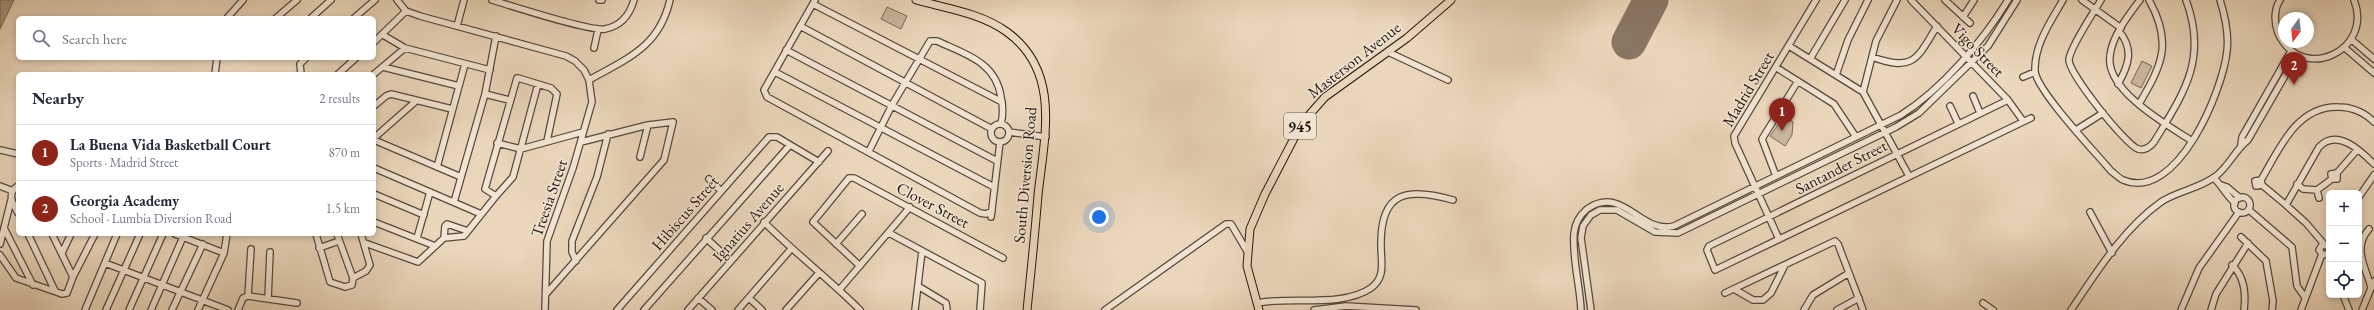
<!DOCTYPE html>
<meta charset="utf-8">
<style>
:root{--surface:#fff;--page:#f6f6f7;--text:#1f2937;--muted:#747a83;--line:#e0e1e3;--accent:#8f2418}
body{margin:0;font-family:"EB Garamond",serif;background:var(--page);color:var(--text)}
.controls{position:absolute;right:12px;bottom:12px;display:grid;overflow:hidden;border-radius:6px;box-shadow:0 2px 6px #0003}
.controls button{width:36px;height:36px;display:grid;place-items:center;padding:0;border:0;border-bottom:1px solid var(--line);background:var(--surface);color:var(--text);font:20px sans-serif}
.compass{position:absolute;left:2278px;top:12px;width:36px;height:36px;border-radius:50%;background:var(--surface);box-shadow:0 2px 6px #0003;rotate:195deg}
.you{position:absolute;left:1099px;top:217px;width:14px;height:14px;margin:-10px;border:3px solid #fff;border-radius:50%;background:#1a73e8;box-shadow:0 0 0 6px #1a73e833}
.badge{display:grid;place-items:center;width:26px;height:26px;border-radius:50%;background:var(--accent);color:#fff;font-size:13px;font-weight:700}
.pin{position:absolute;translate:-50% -33px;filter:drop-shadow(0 1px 2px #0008)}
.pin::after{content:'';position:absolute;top:21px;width:14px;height:12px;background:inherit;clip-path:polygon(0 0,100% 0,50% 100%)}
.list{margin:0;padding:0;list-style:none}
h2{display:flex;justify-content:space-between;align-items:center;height:52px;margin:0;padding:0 16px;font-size:17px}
h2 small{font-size:13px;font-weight:400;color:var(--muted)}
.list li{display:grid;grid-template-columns:26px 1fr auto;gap:12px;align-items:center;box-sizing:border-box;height:56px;padding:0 16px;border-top:1px solid var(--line)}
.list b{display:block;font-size:15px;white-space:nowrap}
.list p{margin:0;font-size:13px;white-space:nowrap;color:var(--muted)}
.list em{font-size:13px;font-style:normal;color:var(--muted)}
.icon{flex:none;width:22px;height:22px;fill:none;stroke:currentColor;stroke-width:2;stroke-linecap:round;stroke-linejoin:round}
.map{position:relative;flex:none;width:2374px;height:310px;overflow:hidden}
.search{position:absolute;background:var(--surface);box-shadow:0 2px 6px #0003;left:16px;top:16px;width:360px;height:44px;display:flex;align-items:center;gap:10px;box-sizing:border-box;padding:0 14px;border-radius:6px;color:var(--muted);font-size:15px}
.panel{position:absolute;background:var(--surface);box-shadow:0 2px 6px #0003;left:16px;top:72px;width:360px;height:164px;border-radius:6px}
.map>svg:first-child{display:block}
.green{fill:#c9b69d;stroke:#776757}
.water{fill:#a79581;stroke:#736354}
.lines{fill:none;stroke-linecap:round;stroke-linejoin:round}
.runway{stroke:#876;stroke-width:35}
.minor-casing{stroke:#56483b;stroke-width:8}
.major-casing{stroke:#251811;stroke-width:9}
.minor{stroke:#f1e4d2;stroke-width:5.5}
.major{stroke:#ead6ba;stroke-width:7}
.labels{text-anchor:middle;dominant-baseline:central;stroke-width:3;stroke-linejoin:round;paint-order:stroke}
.shield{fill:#f1e4d2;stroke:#62554b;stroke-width:1}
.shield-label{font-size:15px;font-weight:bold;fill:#251811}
.street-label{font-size:16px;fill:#251811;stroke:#f1e4d2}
</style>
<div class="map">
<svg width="2374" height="310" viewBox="0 0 2374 310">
<rect width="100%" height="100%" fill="#ead6ba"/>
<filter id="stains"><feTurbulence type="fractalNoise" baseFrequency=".005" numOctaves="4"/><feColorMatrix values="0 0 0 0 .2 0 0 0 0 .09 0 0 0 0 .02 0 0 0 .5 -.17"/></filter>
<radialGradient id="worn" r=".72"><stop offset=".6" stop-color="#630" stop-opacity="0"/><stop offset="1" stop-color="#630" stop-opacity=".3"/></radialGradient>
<path class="green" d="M887,7L907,16L901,29L881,19Z
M2142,61L2152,66L2141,88L2131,83Z
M1784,116L1793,122L1792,135L1785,146L1770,136Z"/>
<path class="water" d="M0,0H14L0,29Z"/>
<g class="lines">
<path class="runway" d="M1629,42L1651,0"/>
<defs>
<path id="minor" d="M397,0L406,11L420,16L566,56L575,61L584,70L589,80L592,102L573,168L547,241L545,310
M492,0C512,6 591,32 605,29C621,26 630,14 634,0
M599,0H602
M815,0L764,90L767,97L980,213L986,214L992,211
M1911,0L2008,100L2023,121
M1945,0L1970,23
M2063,0C2051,21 2034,45 2035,71C2036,90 2096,153 2111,171C2115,174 2119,178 2123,180C2177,203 2223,90 2227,51C2229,34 2225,16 2220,0
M2082,0L2121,28
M2101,0C2093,13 2071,46 2069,59C2067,72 2126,145 2138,149C2145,151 2150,147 2154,142C2184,93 2208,59 2186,0
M2140,0C2128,16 2112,36 2110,56C2105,90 2167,125 2192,141
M2280,0C2274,9 2274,23 2278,33C2302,85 2374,50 2354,0
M813,4L1002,102
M1963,17L1974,0
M227,18L243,0
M276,18L297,0
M311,18L331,0
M354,18L375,0
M457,26L464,0
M800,26L992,129
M383,35L405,48L490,70
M2352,40L2374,59
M374,42L406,11
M1789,46L1863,92L1909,176
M594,48L598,30
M2345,48L2374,73
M786,50L997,161
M1388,52L1448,80
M1872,57C1914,72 1917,59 1937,26
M1810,59L1845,0
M383,67L459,86
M1777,68L1834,104L1856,137
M775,72L994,187
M215,74L217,58
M301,74L300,64L306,58
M338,74L356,58
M374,74L405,48
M1836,75L1848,40L1868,0
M2023,77L2035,72
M589,80C628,58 659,47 670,0
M538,84L513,177L496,196L485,189L517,78H518L551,88L557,94L547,141
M2118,84C2129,65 2134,49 2119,31
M1863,92L1876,41L1897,0
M485,94L509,100
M1973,96L1980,113
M2008,100L1709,246L1707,250L1715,270L2031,118
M2139,104C2162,65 2173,43 2149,0
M374,106L386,96L391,94L452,109
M1950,106L1958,123
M991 133a9 9 0 1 1 18 0a9 9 0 1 1-18 0Z
M2076,130L2103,113
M1009,132L1046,137
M374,138L416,101
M374,140L461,177
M497,143L521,149L583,132
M2241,145L2242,137L2291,51
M0,150L18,154
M869,151L892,105L930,41H937C965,54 996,62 1001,97C1003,106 1003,116 1001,124
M640,157L648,125
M437,167L465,64
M374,168L481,214
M2337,173V179H2332L2331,174L2337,173L2357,150
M1776,176L1762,139L1798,81
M2214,178C2222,186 2226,195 2235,203
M709,179L721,191
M2261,180C2279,150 2296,106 2338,107C2352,107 2364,112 2374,122
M2297,184L2303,189L2317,190L2332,179
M2221,185L2227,187L2240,198
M2262,185L2256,186L2255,181L2261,180L2262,185L2286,205L2319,147C2337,128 2360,150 2374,164
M0,186L13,191
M18,186C6,193 13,204 18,213
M2317,190L2319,198
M374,194L424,215
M2359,197L2374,175
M2234 205a8 8 0 1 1 16 0a8 8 0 1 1-16 0Z
M454,202L485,94L496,36
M2286,205L2306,223L2324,244
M2249,210L2292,247L2297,286L2304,296
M2090,212L2112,253
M991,217L1000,142
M374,222L435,246
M764,222C795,253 829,279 860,310
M4,228L33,285
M2369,229C2352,248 2366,268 2371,287
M889,233L982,283L980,310
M28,234L55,291
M52,234L73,277
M175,234L224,253
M316,234L330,282L345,287L352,285L353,278L366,271L370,265L361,234
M337,234L353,278
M2241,237L2266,261L2273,301L2272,310
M417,238L430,192
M444,238L445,226L447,224L468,231
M706,238L731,261
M1779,239L1735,143L1734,136L1816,0
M365,243L418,262L444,238L464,236L496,196
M0,244L11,200
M836,244L862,214
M2329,246L2322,245L2319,250L2323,255L2329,253
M319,248L339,241
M62,253L71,234
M0,255L16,278L62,294L67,293L73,277L95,234
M576,261L572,252V241L597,177L608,134
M105,263L228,310
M2232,265C2245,277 2246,294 2244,310
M860,266L813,222L849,178H854L1003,258
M918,286L946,303L947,310
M840,289L910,207
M1734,289L1753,300H1763L1771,293L1785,265
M1725,293L1835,241L1838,244L1863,310
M546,294L664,160L673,122L648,125L581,142
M2343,295L2349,310
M248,296L251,249
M698,298L712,310
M749,298L762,310
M268,299L270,252
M1257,303C1291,296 1342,308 1371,288C1386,277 1381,262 1381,246C1380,191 1407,187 1453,200
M1983,303L1993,310
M85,310L117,234
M106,310L140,234
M129,310L163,234
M151,310L183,237
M172,310L203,244
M198,310L224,253L227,234
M238,310L243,298L248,296L297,303
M617,310L769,137H777L819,162
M644,310L790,145
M688,310L828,151
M738,310L791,249
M786,310L818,274
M915,310L922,251
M1105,310L1226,224H1231L1247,251
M1314,310L1346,306L1416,310
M1581,310C1580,285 1572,259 1574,233C1575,224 1580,215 1587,209C1623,184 1641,235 1674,226L1901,115C1942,89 1983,41 2008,0
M1591,310L1581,238L1583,226L1591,215L1600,210H1617L1655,232L1678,233L1896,127L1919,113L1988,46L2017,0
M1804,310L1813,295L1849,273
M1837,310L1859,298
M2071,310C2096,273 2123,229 2161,202C2177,191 2199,189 2216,176C2229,166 2235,150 2248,140L2297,55
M2181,310L2199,268L2239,212
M2211,310L2216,294L2248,243
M2301,310L2322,254
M2362,310L2374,281"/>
<path id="major" d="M916,0C945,8 981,13 1007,32C1062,72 1044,138 1038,195C1035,233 1031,272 1027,310
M1259,310L1247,266L1250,229L1265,194L1302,123L1325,97L1407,38L1451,0"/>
</defs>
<use href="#minor" class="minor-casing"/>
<use href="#major" class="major-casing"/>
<use href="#minor" class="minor"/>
<use href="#major" class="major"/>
</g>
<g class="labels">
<rect class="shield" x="1284" y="113" width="32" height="26" rx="3"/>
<g class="shield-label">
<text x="1300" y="126">945</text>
</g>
<g class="street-label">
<text transform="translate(1978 50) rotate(46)">Vigo Street</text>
<text transform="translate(1354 60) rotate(-38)">Masterson Avenue</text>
<text transform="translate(1748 89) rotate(-59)">Madrid Street</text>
<text transform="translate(1841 167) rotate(-27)">Santander Street</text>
<text transform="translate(1025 175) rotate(-85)">South Diversion Road</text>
<text transform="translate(549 198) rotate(-71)">Treesia Street</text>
<text transform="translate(933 205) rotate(28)">Clover Street</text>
<text transform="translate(685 213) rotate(-49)">Hibiscus Street</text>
<text transform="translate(748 222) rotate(-49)">Ignatius Avenue</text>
</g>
</g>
<rect width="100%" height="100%" filter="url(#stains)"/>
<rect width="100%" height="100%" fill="url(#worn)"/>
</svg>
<div class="controls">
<button>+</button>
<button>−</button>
<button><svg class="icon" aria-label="locate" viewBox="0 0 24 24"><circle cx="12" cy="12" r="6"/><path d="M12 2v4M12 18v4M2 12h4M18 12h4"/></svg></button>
</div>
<svg class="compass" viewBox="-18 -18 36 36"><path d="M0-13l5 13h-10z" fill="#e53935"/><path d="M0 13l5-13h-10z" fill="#747a83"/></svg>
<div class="you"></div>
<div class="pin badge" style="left:1782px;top:131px">1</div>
<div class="pin badge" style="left:2294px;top:85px">2</div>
<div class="search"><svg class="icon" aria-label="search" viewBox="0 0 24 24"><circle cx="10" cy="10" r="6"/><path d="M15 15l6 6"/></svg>Search here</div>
<section class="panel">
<h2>Nearby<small>2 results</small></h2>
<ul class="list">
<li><span class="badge">1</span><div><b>La Buena Vida Basketball Court</b><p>Sports · Madrid Street</p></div><em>870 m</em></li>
<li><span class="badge">2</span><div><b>Georgia Academy</b><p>School · Lumbia Diversion Road</p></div><em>1.5 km</em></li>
</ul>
</section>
</div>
